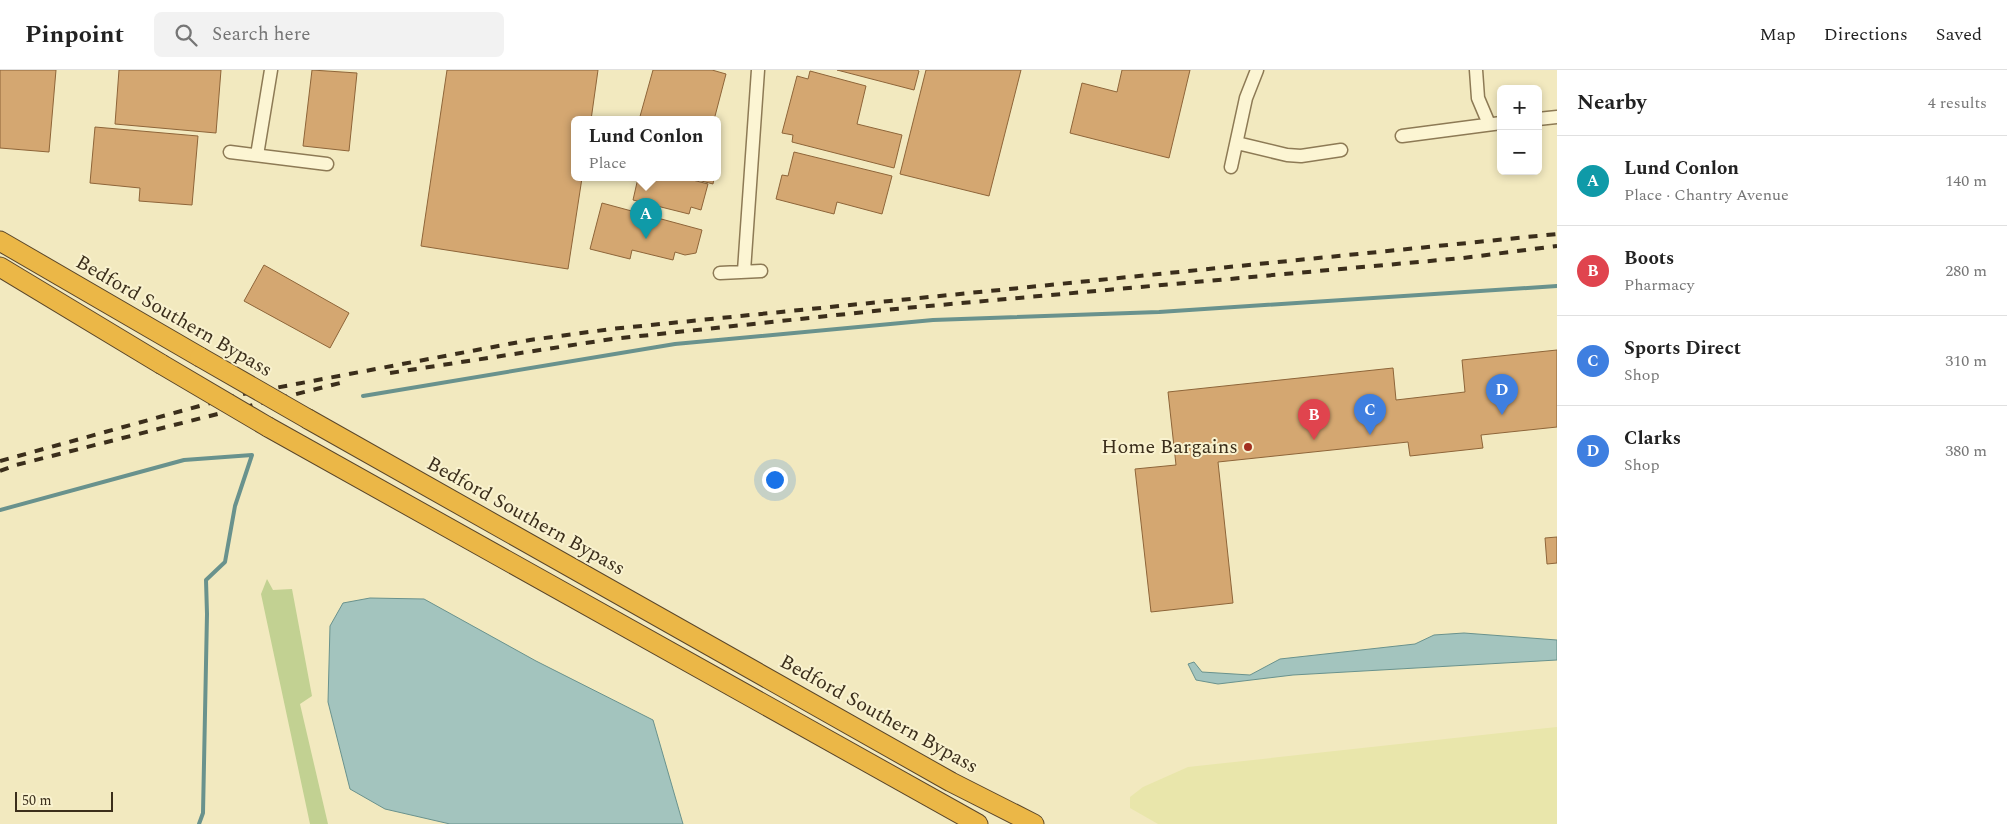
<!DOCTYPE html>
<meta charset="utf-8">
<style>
:root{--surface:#fff;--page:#f2f2f2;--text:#222;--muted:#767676;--line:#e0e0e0;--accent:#0b8043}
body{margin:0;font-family:Spectral,serif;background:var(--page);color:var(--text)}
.controls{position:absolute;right:15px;top:15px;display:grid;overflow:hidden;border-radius:8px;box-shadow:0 2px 8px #0003}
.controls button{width:45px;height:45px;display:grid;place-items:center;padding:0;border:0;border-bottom:1px solid var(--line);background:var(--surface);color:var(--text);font:25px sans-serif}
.scale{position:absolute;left:15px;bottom:12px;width:98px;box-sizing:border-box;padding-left:5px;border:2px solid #3b2e1b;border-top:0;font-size:14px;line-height:18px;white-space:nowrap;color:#3b2e1b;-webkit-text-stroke:4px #f9f2cf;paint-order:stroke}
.you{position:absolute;left:774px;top:409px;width:18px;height:18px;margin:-12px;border:4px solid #fff;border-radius:50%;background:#1a73e8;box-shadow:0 0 0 8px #1a73e833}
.badge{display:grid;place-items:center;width:32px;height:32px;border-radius:50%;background:var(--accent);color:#fff;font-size:16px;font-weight:700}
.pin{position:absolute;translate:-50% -41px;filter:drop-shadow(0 1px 2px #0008)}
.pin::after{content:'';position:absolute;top:26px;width:18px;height:15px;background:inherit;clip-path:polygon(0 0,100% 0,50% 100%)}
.popup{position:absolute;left:571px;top:46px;width:150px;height:65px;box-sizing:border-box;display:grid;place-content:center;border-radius:8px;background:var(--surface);filter:drop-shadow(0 1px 4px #0005);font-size:16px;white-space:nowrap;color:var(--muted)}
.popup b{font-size:19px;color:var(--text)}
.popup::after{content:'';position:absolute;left:50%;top:100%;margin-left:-10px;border:10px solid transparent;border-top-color:var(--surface)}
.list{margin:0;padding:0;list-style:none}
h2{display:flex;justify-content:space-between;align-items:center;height:65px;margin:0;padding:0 20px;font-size:21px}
h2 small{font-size:16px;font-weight:400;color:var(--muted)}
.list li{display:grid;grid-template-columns:32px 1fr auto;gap:15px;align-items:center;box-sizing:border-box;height:90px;padding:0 20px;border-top:1px solid var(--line)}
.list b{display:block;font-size:19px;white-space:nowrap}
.list p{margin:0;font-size:16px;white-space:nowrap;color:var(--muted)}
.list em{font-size:16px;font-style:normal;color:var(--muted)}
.icon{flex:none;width:28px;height:28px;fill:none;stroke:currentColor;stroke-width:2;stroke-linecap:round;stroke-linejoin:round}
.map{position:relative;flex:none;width:1557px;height:754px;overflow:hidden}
header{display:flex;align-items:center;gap:30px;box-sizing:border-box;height:70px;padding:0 25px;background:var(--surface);border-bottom:1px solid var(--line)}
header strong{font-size:24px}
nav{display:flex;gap:28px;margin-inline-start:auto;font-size:18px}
.search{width:350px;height:45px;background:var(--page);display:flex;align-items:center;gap:12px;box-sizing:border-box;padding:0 18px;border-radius:8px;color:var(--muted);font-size:19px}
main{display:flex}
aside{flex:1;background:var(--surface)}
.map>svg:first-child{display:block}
.farmland{fill:#e9e6ab}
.green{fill:#c2d192}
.water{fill:#a3c4be;stroke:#69928d}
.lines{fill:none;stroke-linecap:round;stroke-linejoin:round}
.stream{stroke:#69928d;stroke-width:4}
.building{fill:#d4a771;stroke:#8e6539}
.minor-casing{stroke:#8d7a55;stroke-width:15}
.highway-casing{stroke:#5a462a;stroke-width:21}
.minor{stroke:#fcf5d3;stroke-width:12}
.highway{stroke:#ebb747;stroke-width:19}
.rail{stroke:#3b2e1b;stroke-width:4;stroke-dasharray:9 9;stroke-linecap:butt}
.highway-bridge-casing{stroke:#5a462a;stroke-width:21;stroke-linecap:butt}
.highway-bridge{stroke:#ebb747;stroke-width:19}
.poi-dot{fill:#a22f1f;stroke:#f9f2cf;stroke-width:2}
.labels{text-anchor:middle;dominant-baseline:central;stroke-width:4;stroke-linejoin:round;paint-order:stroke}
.street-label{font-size:20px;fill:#3b2e1b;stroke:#f9f2cf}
.poi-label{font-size:20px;fill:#3b2e1b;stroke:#f9f2cf;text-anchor:end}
</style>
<header>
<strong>Pinpoint</strong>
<div class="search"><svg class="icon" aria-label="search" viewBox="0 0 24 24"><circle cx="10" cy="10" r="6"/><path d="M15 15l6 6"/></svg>Search here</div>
<nav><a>Map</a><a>Directions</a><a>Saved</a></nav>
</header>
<main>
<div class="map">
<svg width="1557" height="754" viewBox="0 0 1557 754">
<rect width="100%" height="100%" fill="#f2e9bf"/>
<path class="farmland" d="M1557,657V754H1158L1130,738V727L1143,717L1188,697Z"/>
<path class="green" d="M267,509L273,520L292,519L312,626L300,634L328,754H310L261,524Z"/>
<path class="water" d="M370,528L424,529L536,591L653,650L683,754H450L385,739L350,719L328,632L330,556L343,533Z
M1464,563L1557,570V590L1293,605L1218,614L1196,610L1188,594L1194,592L1202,602L1250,605L1280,589L1415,574L1434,565Z"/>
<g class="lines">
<path class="stream" d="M363,326L675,274L933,250L1159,242L1557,216
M0,440L184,390L252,385L235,436L225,492L206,510L207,544L203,743L199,754"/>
</g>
<path class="building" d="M0,0H56L49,82L0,78Z
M119,0H221L216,63L115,54Z
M312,0L357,3L349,81L303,76Z
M447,0H598L591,50H575V108H582L568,199L421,176Z
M653,0H712L726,4L714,50H639Z
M837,0H917L919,1L914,20Z
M926,0H1021L989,126L900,104Z
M1122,0H1190L1169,88L1070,63L1082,13L1117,22Z
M810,1L866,16L857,54L902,65L894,98L792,72L793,65L782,63L797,6L808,9Z
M95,57L198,66L192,135L139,131L140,118L90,113Z
M794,82L892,106L882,144L837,132L834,144L776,129L782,105L788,106Z
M638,108H685L708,114L701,140L691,137L689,144L633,130Z
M690,108H714L713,114Z
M602,133L702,160L696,183L685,185L675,182L673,190L632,180L630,189L590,179Z
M264,195L349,243L330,278L244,231Z
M1557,280V357L1481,365L1483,378L1410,386L1408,372L1218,392L1233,533L1151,542L1135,399L1176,395L1168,322L1393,298L1396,330L1465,322L1462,290Z
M1557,467V493L1547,494L1545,468Z"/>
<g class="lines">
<defs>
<path id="minor" d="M1476,0L1478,28L1489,54
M1538,49L1557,47
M1402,66L1501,53
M1237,73L1287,85L1301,86L1341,80
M230,82L327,94
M257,85L271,0
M1231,97L1246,28L1257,0
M744,201L758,0
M720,203L761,201"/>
<path id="highway" d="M0,171L200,287
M0,197L161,294
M308,349L951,712L1034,754
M268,357L978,754"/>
</defs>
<use href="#minor" class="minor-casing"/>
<use href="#highway" class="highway-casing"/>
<use href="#minor" class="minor"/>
<use href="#highway" class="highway"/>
<path class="rail" d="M390,303L612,269L884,240L1463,188L1557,176
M0,391L243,324L530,270L611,259L1557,164
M0,401L16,395L348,311"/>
<defs>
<path id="highway-bridge" d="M200,287L308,349
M161,294L268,357"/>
</defs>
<use href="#highway-bridge" class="highway-bridge-casing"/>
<use href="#highway-bridge" class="highway-bridge"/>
</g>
<circle class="poi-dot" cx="1248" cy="377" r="5"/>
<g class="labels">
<g class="street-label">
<text transform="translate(174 246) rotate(30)">Bedford Southern Bypass</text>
<text transform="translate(526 446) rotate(29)">Bedford Southern Bypass</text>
<text transform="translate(879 644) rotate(29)">Bedford Southern Bypass</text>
</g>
<g class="poi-label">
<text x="1238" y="377">Home Bargains</text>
</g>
</g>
</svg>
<div class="controls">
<button>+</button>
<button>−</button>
</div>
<div class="scale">50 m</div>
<div class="you"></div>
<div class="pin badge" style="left:646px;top:169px;background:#0f9aa8">A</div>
<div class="popup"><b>Lund Conlon</b>Place</div>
<div class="pin badge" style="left:1314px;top:370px;background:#e0444e">B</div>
<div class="pin badge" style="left:1370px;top:365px;background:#3f7fe0">C</div>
<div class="pin badge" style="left:1502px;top:345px;background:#3f7fe0">D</div>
</div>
<aside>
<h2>Nearby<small>4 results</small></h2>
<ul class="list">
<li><span class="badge" style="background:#0f9aa8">A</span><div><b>Lund Conlon</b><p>Place · Chantry Avenue</p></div><em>140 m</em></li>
<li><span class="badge" style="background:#e0444e">B</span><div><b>Boots</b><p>Pharmacy</p></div><em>280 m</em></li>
<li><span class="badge" style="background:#3f7fe0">C</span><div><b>Sports Direct</b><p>Shop</p></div><em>310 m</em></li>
<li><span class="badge" style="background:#3f7fe0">D</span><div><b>Clarks</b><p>Shop</p></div><em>380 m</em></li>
</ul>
</aside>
</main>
